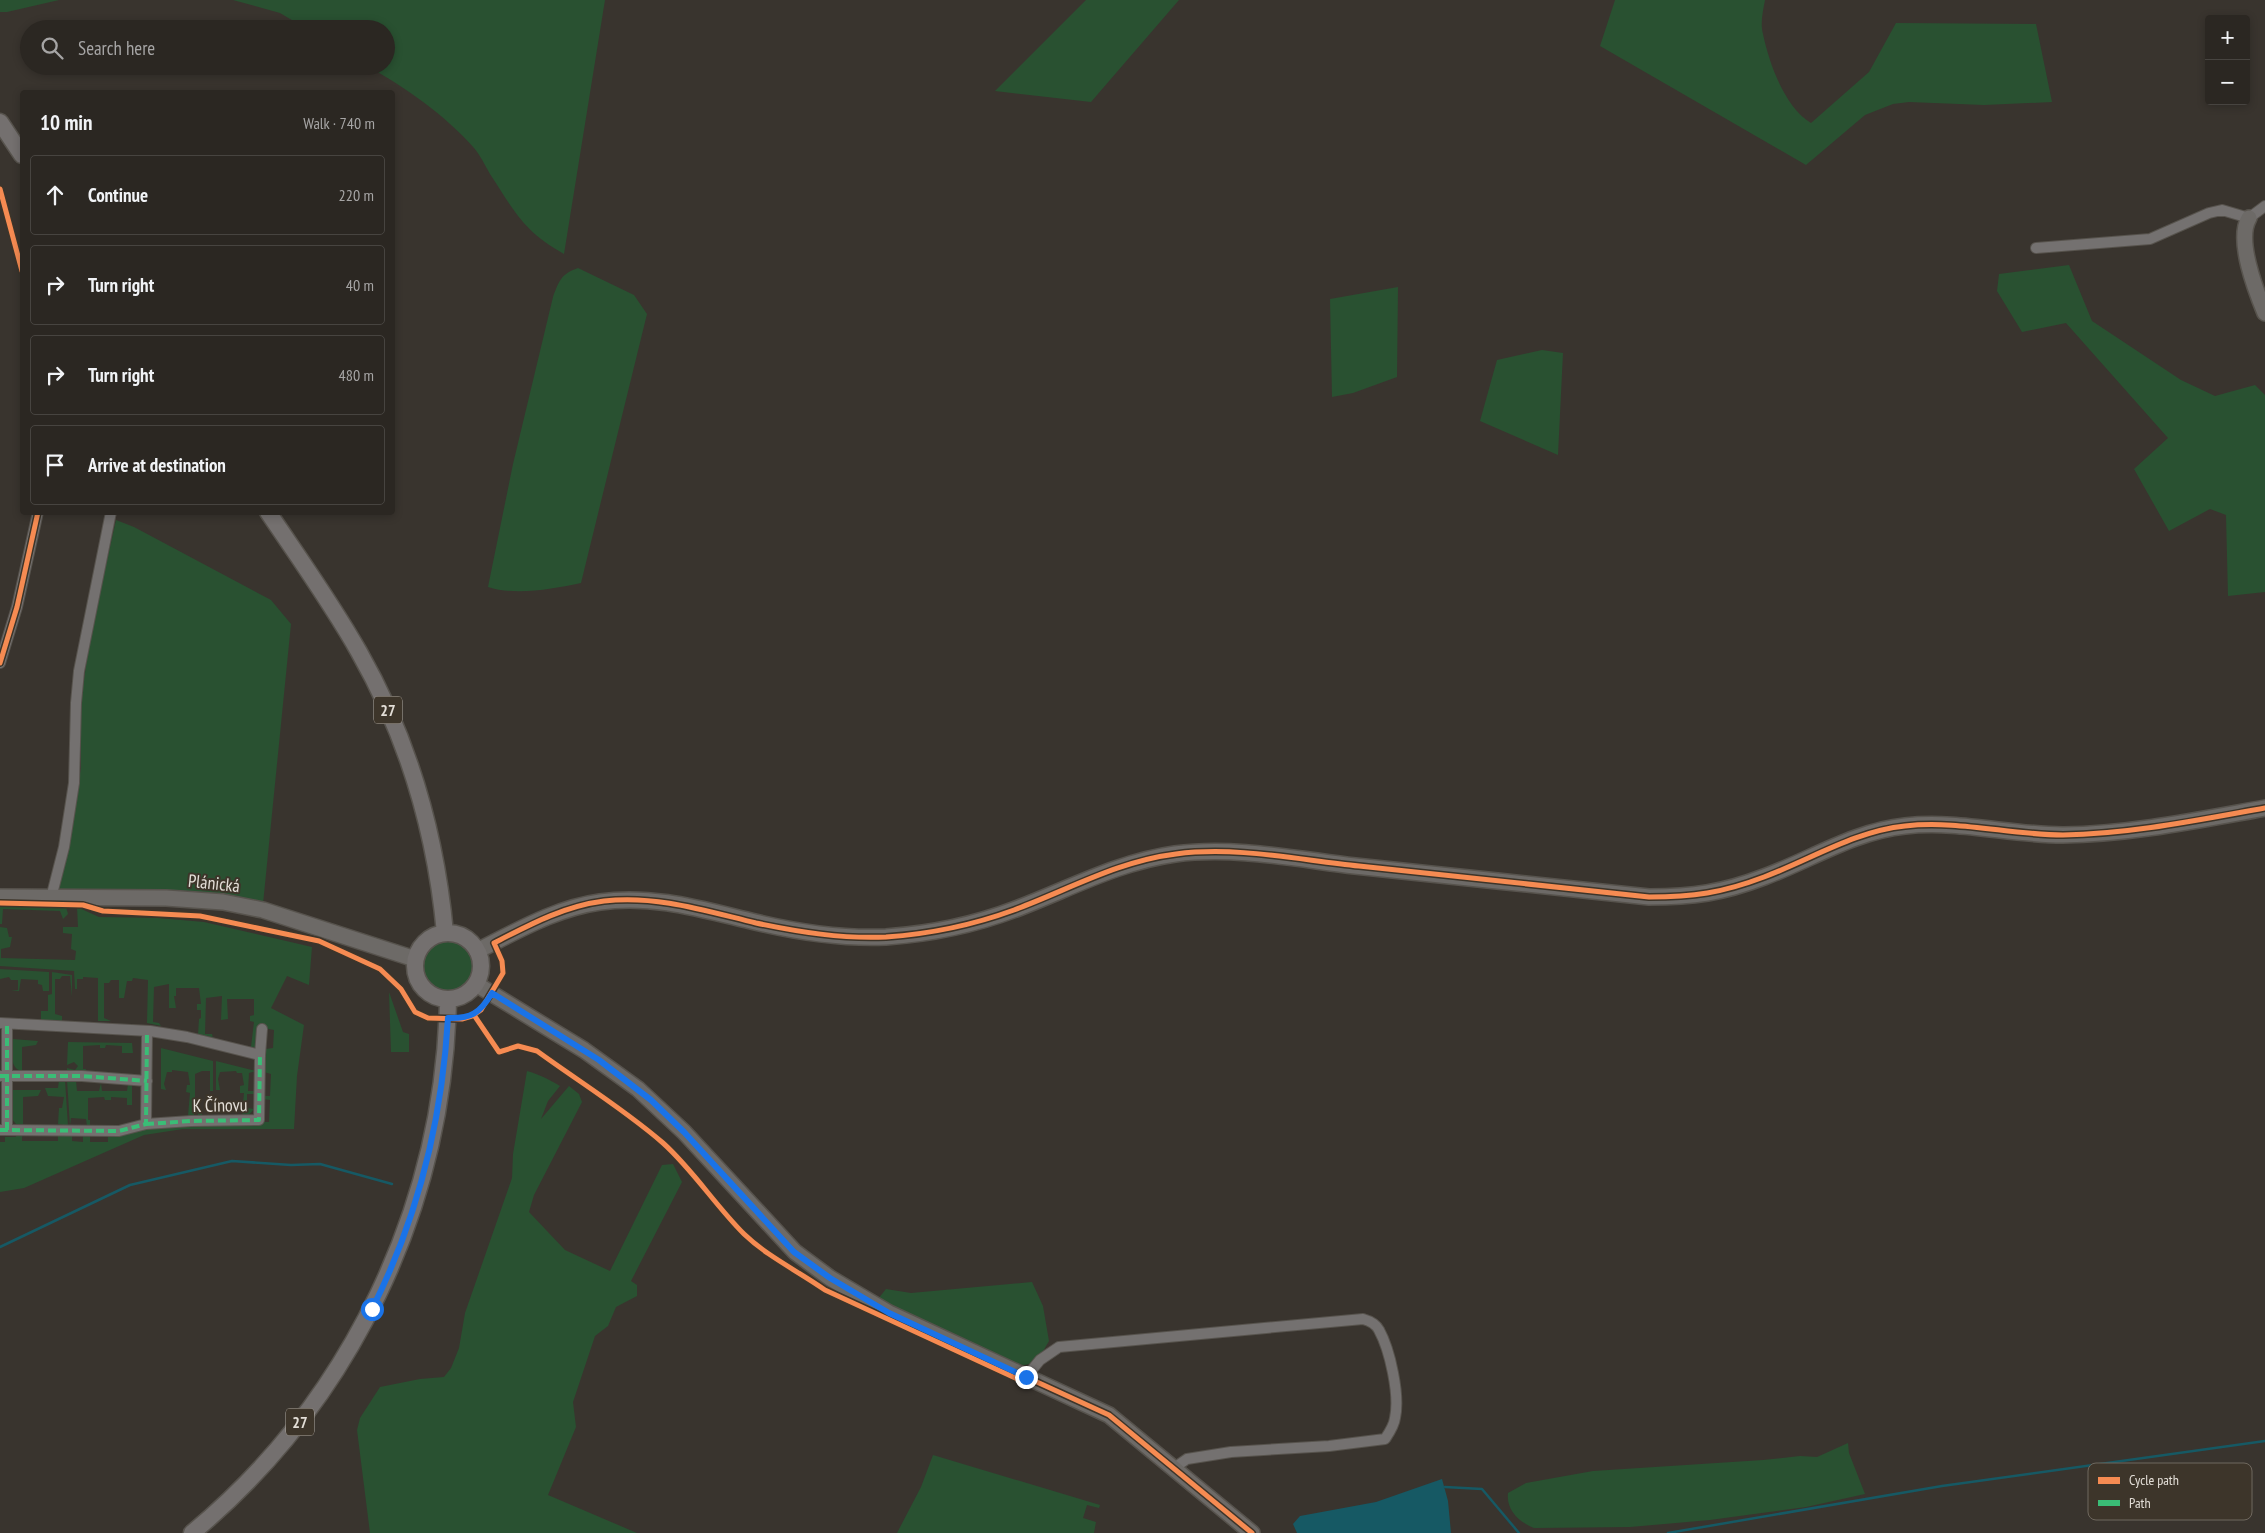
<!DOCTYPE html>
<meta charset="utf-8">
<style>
:root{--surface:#2b2722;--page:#332f2a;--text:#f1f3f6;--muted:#a6a5a5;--line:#474440}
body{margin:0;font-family:"PT Sans Narrow",sans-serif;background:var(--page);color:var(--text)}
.controls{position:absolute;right:15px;top:15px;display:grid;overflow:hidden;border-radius:5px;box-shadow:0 2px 8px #0003}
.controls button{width:45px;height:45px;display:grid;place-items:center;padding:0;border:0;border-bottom:1px solid var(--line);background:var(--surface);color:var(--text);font:25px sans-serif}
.stop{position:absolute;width:15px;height:15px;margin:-11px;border:4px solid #1a73e8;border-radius:50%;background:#fff}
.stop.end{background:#1a73e8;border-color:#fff;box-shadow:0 1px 5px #0008}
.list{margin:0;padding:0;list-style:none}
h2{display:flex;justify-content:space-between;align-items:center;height:65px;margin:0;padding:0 20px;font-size:21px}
h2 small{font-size:16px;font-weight:400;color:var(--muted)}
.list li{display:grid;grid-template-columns:32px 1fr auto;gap:15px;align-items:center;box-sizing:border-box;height:80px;margin:0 10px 10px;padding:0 10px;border:1px solid var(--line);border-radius:5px}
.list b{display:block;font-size:19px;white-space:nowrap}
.list em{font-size:16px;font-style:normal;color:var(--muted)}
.icon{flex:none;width:28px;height:28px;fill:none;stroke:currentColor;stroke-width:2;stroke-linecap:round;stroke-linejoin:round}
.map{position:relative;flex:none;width:2265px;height:1533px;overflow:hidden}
.search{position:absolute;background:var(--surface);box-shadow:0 2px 8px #0003;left:20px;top:20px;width:375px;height:55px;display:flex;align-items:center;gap:12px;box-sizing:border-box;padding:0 18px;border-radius:28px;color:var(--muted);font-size:19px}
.panel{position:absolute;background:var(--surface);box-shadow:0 2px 8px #0003;left:20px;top:90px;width:375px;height:425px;border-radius:5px}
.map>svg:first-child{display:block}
.green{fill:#295131}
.water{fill:#165964}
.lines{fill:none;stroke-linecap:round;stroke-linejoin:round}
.stream{stroke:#165964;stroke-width:2.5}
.street-casing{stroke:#57534d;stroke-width:12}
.secondary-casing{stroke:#57534d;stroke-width:18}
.primary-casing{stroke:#57534d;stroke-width:19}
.street{stroke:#747170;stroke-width:10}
.secondary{stroke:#6d6a67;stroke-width:15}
.primary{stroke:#74706f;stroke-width:16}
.quiet{stroke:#3abd76;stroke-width:4;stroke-dasharray:8 4;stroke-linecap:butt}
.cycleway-casing{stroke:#3d352a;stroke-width:8}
.cycleway{stroke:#f68b52;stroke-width:5}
.route{stroke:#1a73e8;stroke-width:6}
.labels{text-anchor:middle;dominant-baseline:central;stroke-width:4;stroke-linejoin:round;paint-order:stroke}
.shield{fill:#3d352a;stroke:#b1aba3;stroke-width:1}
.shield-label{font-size:16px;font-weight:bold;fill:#e3ded7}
.street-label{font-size:18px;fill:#e3ded7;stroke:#3d352a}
.key{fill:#3d352a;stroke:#6f685e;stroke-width:1}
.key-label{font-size:14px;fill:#e3ded7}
</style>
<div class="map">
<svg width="2265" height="1533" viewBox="0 0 2265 1533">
<rect width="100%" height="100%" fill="#39342e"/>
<path class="green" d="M0,0H59L7,12H0Z
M233,0H605L564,254C523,231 515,212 490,174C485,165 480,155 474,148C445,115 405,87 367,66H386V29H307L280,13Z
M1086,0H1179L1091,102L995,91Z
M1615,0H1765C1763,11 1760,23 1763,34C1769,63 1785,108 1811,123L1869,72L1896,23L2036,24L2052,102L1984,105L1909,102L1893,104L1865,115L1806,165L1600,46Z
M2069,265L2092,321L2181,380L2215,396L2255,385L2265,395V592L2228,596L2226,515L2210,509L2169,531L2134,469L2168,438L2066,323L2022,332L1997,291L1999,274Z
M578,268L634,295L647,314L581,583C553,589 515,596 488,587L513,464L553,297C559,281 561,274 578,268Z
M1398,287L1397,377L1353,393L1332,397L1330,299Z
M1542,350L1563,353L1558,455L1480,421L1497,360Z
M116,520L134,527L271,600L291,624L263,904L213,894H58L81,768V700L91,632Z
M14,901L65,903L68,914L63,919L60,911L3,909L2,924H0V906H14Z
M77,907L99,917L158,918L204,922L312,947L309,985L287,976L271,1008L304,1025L297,1076L294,1129H183L144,1135L24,1188L0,1192V1142H5V1137H16V1134L22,1135V1141H58V1135L72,1134V1141L83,1142V1135H90V1142H108V1135L167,1126L261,1125L262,1122H269L270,1100L263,1099V1096H270L271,1074L264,1072L266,1049L273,1048L274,1030L259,1027L256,1048L251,1047L254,1022L250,1021V1016L254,1015V999H227L228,1019L221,1020L222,996L206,998L205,1034H212L213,1038L198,1035L199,1019L201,1018V1010H197V1004H201L199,988H176V996H174L176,1008H169V984L154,987L153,1022L159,1023L161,1026L147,1023L148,980L133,978L132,981H127L124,998H119V980H111L109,983H104V1018L111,1021H98V978L83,977V979H77V989H75L74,971L0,966V927L7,928L9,937H12L10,947L1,949V958L75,960L76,951L71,949L72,934L63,933V927H78Z
M422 966a26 26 0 1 1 52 0a26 26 0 1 1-52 0Z
M0,969L49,972V991H43L42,985L38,984V980L21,979L19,991H11L18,990V980H11L9,977L0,979Z
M52,972L72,975V997L70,976H62L60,979H55V1014L62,1016V1023L58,1020L41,1021V1011H48V995L52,994Z
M389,992L403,1032L409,1034V1052H391Z
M13,1039L38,1041L36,1045L22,1047V1071C8,1068 13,1051 13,1039Z
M68,1042L132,1043L133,1053H122V1046L106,1045L105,1048H100V1045L83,1046V1069H86L85,1074L67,1075V1068L75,1070L78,1066L74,1062L67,1065Z
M161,1048L213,1061V1091H210V1071H202L195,1074V1109L202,1110V1116H198V1113H194V1116H188L190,1093L186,1092L187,1085H190L188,1072L172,1070V1072H167L164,1084L166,1090L161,1089Z
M216,1061L256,1071L249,1073L248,1091H255V1094H247V1108L254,1109L249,1115H242L244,1093H240V1086L244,1085L242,1073H237L236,1071L220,1072L218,1079L220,1090H216Z
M527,1071C541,1075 550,1080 560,1086L548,1101L541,1119L569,1086L579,1094L582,1102L534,1195L529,1212L565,1250L610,1271L662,1165L673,1164L682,1182L631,1281L637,1285V1296L616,1307L608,1326L595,1336L573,1402L576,1427L548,1495L637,1533H370L357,1430L360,1418L380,1387L420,1379L444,1377L451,1368L459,1348L465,1313L512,1178L513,1154Z
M59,1080H65L68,1126L58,1124L59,1108H62L64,1097L48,1096L45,1088H58Z
M67,1080L76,1081L77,1091H99L101,1083L102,1091H127L128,1084H132V1105H127V1098L111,1097V1100H105L104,1097L88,1098V1120H90V1125L87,1126L86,1119L71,1118L70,1126Z
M12,1090H41L38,1096L23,1097V1125L16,1124L12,1119Z
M1032,1282L1043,1306L1049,1341C1043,1351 1038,1363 1025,1365C1008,1368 900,1311 878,1299L886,1289L911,1293Z
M1848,1443L1849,1453L1865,1494L1806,1507L1710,1520L1630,1527L1534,1528C1519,1522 1506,1510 1508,1493L1526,1483L1593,1471L1763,1460L1800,1456L1817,1457Z
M933,1455L1100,1505L1099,1508L1087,1505L1083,1518L1096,1522L1094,1533H897L921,1487Z"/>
<path class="water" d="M1442,1479L1448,1501L1451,1533H1297L1293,1524L1300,1516L1376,1502Z"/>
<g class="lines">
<path class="stream" d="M0,1247L130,1185L232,1161L291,1165L320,1164L392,1184
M1445,1487L1482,1489L1519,1533
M1668,1533L1942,1486L2265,1441"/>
<defs>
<path id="street" d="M2036,248L2150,239L2209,213L2222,210L2249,218L2265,206
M0,663L17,607L38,512
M51,898L64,847L74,783L76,703L79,671L111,512
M0,1023L150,1031L187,1037L260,1055L262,1029
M0,1076H82L147,1081
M146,1124L191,1121L259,1120L260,1055
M0,1130L119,1131L146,1124L147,1031
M7,1130V1024
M1026,1377L1040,1360L1059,1347L1363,1319C1370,1321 1376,1324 1379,1330C1390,1350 1400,1395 1395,1418C1394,1426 1389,1433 1385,1439L1329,1446L1231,1452L1187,1459L1174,1468"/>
<path id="secondary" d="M2249,218C2236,240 2256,291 2265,313
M0,897L166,898L223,902L263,910L415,959
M477,951C517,931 556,908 600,902C653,894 704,910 755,922C797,932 842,939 886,937C930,934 974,925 1016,909C1069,889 1118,862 1175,854C1234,846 1296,859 1355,866C1453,877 1551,886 1649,897C1693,897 1722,893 1764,877C1810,860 1855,831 1905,826C1958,820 2011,835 2063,835C2131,834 2198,820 2265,808
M476,984L584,1050L638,1089L684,1132L795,1252L830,1278L889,1313L1109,1415L1252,1533"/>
<path id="primary" d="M0,122L22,155
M268,512C299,558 332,604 359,652C408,738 436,835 445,933
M415 966a33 33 0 1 1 66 0a33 33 0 1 1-66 0Z
M192,1533C351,1401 444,1206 448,1000"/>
</defs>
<use href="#street" class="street-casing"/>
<use href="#secondary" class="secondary-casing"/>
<use href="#primary" class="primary-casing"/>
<use href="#street" class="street"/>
<use href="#secondary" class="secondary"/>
<use href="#primary" class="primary"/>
<path class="quiet" d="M0,1076H82L147,1081
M146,1124L191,1121L259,1120L260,1055
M0,1130L119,1131L146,1124L147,1031
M7,1130V1024"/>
<defs>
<path id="cycleway" d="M0,189L22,271
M0,663L17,607L38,512
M0,903L83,905L103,911L200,916L319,941L380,969L401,989L415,1012L428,1018L462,1019L472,1016L481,1010L503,973L502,961L494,943C529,925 564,906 604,901C657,895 706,911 756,923C799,932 842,939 886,937C930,934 973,925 1014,910C1068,890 1118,861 1176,854C1237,846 1299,860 1359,866C1456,877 1553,886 1649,897C1693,897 1722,893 1764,877C1810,860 1855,831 1905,826C1958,820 2011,835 2063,835C2131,834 2198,820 2265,808
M474,1015L499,1052L518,1046L537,1051C578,1081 624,1109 663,1143C693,1170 715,1205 744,1234C768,1257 798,1271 825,1290L1022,1381L1026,1377L1109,1415L1252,1533"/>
</defs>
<use href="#cycleway" class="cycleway-casing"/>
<use href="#cycleway" class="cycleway"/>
</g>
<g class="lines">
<path class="route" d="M372,1309C418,1218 442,1120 448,1018C471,1019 480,1013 492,993L599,1060L651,1100L684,1132L794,1252L830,1278L889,1313L1026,1377"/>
</g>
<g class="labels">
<g class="shield">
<rect x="374" y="696.5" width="28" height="27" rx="4"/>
<rect x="286" y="1408.5" width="28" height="27" rx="4"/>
</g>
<g class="shield-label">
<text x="388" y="710">27</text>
<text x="300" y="1422">27</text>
</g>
<g class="street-label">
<text transform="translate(214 883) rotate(6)">Plánická</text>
<text transform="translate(220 1105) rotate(-1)">K Čínovu</text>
</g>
</g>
<rect x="2088" y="1463" width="164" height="57" rx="8" class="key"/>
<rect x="2098" y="1477" width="22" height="7" fill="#f68b52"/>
<rect x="2098" y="1500" width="22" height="6" fill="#3abd76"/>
<g class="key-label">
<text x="2129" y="1485">Cycle path</text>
<text x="2129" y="1508">Path</text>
</g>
</svg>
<div class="controls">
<button>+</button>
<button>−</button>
</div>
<div class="stop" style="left:372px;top:1309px"></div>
<div class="stop end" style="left:1026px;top:1377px"></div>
<div class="search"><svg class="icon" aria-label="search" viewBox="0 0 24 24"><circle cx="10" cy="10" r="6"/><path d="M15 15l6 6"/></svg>Search here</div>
<section class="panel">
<h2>10 min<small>Walk · 740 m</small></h2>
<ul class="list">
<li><svg class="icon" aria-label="ahead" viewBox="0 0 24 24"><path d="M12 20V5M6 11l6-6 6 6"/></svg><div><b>Continue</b></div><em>220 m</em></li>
<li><svg class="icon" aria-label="right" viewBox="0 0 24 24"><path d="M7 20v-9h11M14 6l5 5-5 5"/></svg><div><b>Turn right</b></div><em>40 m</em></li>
<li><svg class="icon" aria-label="right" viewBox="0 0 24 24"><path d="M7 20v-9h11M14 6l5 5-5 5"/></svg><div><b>Turn right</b></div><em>480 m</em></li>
<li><svg class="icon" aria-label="arrive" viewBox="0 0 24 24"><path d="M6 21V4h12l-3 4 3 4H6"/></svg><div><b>Arrive at destination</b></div></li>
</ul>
</section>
</div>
